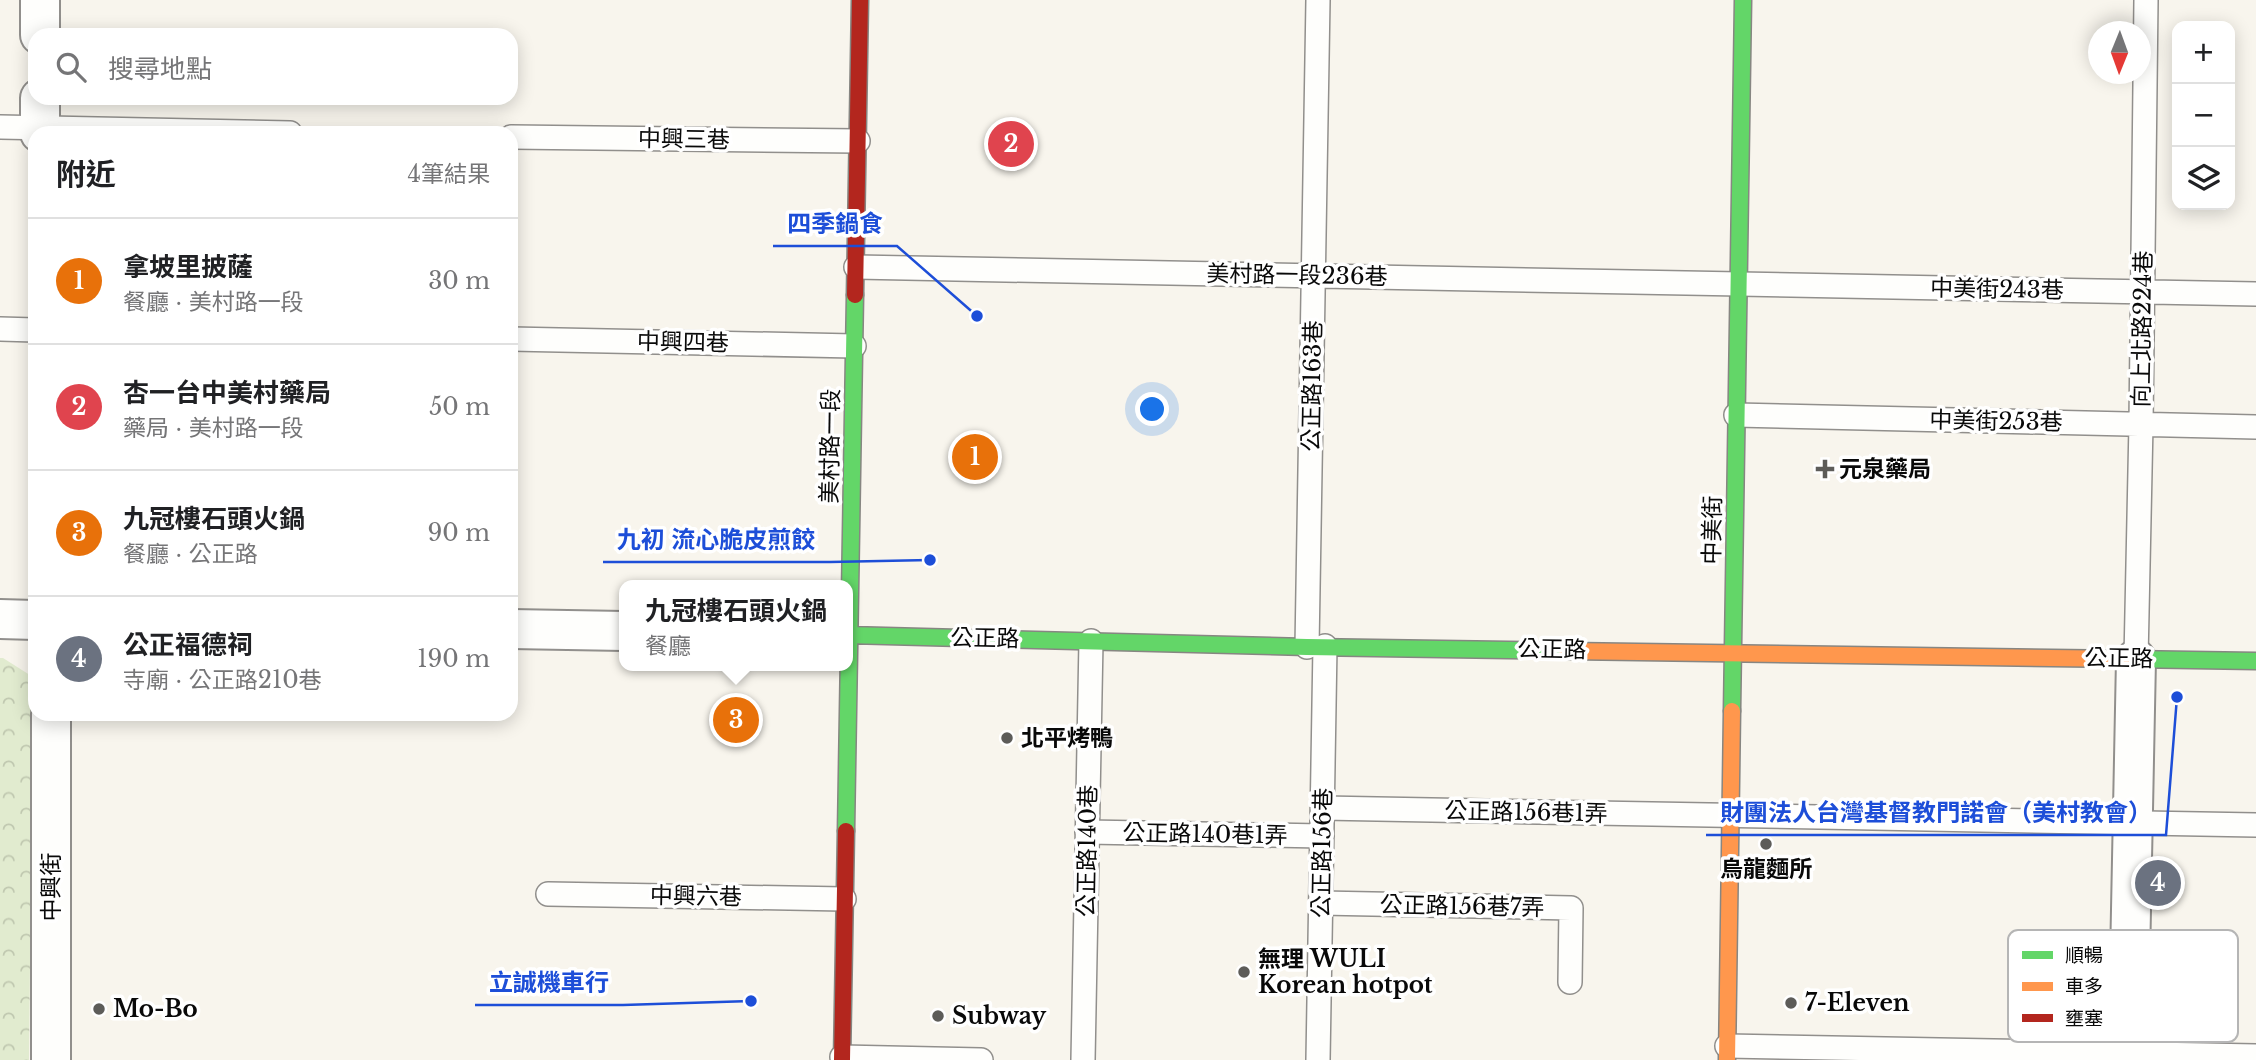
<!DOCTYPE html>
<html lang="zh-TW">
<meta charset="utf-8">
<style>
:root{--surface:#fff;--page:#f2f2f2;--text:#202124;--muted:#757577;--line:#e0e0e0;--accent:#2563eb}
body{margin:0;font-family:"Libre Baskerville","Noto Sans TC",serif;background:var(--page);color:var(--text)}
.controls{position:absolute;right:21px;top:21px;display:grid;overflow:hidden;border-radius:14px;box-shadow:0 4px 18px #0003}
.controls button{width:63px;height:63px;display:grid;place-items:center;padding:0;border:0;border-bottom:2px solid var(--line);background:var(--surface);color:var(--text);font:35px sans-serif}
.compass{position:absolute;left:2088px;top:21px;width:63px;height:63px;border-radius:50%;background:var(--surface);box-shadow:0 4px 18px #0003;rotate:181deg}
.you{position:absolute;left:1153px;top:410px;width:24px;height:24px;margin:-18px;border:5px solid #fff;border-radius:50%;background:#1a73e8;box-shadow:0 0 0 10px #1a73e833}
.badge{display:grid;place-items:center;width:46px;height:46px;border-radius:50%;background:var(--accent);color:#fff;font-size:23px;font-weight:700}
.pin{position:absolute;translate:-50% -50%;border:4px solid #fff;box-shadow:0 2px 7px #0006}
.popup{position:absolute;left:619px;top:580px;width:234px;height:91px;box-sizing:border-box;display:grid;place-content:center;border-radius:14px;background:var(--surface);filter:drop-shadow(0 2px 5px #0005);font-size:23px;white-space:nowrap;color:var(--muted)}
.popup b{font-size:26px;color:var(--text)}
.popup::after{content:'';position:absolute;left:50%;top:100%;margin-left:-14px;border:14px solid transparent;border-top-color:var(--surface)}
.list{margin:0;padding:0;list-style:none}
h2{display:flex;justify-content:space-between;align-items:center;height:91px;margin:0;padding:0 28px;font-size:30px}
h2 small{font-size:23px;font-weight:400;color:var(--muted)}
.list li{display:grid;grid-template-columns:46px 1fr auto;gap:21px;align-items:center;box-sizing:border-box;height:126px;padding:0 28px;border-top:2px solid var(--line)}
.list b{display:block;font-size:26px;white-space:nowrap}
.list p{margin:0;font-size:23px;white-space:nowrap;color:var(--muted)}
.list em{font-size:23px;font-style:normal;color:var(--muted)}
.icon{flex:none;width:38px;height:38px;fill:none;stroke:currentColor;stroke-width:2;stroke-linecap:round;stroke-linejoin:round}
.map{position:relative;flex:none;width:2256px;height:1060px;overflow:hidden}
.search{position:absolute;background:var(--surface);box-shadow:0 4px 18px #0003;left:28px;top:28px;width:490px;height:77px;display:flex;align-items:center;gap:18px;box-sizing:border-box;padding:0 24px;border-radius:21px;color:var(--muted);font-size:26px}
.panel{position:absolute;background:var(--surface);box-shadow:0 4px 18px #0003;left:28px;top:126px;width:490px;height:595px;border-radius:21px}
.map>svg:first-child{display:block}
.park{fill:url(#park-crowns)}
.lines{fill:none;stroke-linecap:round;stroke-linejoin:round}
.lane-casing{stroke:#918f8c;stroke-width:26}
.street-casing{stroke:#918f8c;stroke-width:42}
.fast-casing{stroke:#878682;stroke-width:19}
.slow-casing{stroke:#878682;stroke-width:19}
.jam-casing{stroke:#878682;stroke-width:19}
.lane{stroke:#fefefc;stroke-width:23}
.street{stroke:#fefefc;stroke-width:38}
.fast{stroke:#63d668;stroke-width:16}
.slow{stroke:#ff974d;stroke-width:16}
.jam{stroke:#b3261e;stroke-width:16}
.poi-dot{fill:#5d5c59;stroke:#fff;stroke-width:2.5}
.labels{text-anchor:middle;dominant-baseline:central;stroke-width:7;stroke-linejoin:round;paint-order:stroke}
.street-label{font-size:23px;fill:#090909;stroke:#fff}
.poi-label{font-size:23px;font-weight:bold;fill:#090909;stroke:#fff;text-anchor:start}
.key{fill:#fff;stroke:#b5b5b5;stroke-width:2}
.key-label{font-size:19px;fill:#090909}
.leader{fill:none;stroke:#1d4ed8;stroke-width:2.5}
.callout-dot{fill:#1d4ed8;stroke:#fff;stroke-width:2.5}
.callout-label{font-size:24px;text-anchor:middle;font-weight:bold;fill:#1d4ed8;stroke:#fff;stroke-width:7;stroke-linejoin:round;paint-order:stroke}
</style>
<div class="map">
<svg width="2256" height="1060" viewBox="0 0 2256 1060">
<defs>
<pattern id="park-crowns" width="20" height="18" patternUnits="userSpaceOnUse" patternTransform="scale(1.75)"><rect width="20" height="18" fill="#e1ebcf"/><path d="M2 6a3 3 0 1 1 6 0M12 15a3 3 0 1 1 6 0" fill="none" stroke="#c0c8b0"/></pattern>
</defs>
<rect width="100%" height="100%" fill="#f8f5ed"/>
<path class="park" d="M0,658H3L33,677L29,1060H0Z"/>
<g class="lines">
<defs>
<path id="lane" d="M0,127L290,133
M511,137L858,141
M856,267L2256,294
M0,329L35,330
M511,339L854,346
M1736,415L2256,427
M1307,647L1318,0
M2136,659L2141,424L2146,0
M1323,808L2256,825
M1087,832L1322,836
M548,894L844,899
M1321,903L1571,908L1570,982
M1727,1046L2256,1056
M842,1057L981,1060
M1083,1060L1091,641
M1318,1060L1325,646"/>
<path id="street" d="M40,0V35
M40,98V133
M0,619L35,620
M511,629L624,631
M51,1060V714
M2128,1060L2136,659"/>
<path id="fast" d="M848,635L1307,647L1567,651
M2128,659L2256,661
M1732,711L1743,0
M846,831L855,295"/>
<path id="slow" d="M1567,651L2128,659
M1727,1060L1732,711"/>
<path id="jam" d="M855,295L860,0
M842,1060L846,831"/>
</defs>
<use href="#lane" class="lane-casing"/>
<use href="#street" class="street-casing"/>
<use href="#fast" class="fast-casing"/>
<use href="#slow" class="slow-casing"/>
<use href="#jam" class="jam-casing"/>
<use href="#lane" class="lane"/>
<use href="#street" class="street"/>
<use href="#fast" class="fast"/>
<use href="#slow" class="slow"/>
<use href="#jam" class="jam"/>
</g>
<g class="poi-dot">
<path d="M1821.5 458.5h7v7h7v7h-7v7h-7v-7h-7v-7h7z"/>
<circle cx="1007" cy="738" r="7"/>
<circle cx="1766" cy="844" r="7"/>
<circle cx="1244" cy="972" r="7"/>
<circle cx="1791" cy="1003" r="7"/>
<circle cx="99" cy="1009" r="7"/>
<circle cx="938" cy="1016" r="7"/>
</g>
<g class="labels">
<g class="street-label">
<text transform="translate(684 139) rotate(1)">中興三巷</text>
<text transform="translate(1297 275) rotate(1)">美村路一段236巷</text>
<text transform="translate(1997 289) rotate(1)">中美街243巷</text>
<text transform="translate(2142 329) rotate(-89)">向上北路224巷</text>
<text transform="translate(683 342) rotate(1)">中興四巷</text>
<text transform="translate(1312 386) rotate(-89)">公正路163巷</text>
<text transform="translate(1996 421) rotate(1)">中美街253巷</text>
<text transform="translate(830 446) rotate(-89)">美村路一段</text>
<text transform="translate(1712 530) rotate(-89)">中美街</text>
<text transform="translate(985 638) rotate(1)">公正路</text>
<text transform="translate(1552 649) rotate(1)">公正路</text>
<text transform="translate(2119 658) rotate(1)">公正路</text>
<text transform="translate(1526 812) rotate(1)">公正路156巷1弄</text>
<text transform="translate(1205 834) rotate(1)">公正路140巷1弄</text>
<text transform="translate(1087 851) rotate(-89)">公正路140巷</text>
<text transform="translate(1322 853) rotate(-89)">公正路156巷</text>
<text transform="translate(51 887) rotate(-90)">中興街</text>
<text transform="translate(696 896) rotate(1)">中興六巷</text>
<text transform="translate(1462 906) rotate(1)">公正路156巷7弄</text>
</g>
<g class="poi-label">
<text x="1839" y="469">元泉藥局</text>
<text x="1021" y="738">北平烤鴨</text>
<text x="1766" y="869" text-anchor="middle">烏龍麵所</text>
<text x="1258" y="959">無理 WULI<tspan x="1258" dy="26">Korean hotpot</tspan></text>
<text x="1805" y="1003">7-Eleven</text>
<text x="113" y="1009">Mo-Bo</text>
<text x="952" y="1016">Subway</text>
</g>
</g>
<rect x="2008" y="930" width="230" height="112" rx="10" class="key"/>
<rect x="2022" y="951" width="31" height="8" fill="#63d668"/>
<rect x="2022" y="982" width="31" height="9" fill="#ff974d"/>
<rect x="2022" y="1014" width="31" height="8" fill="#b3261e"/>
<g class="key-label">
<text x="2065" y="962">順暢</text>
<text x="2065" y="993">車多</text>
<text x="2065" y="1025">壅塞</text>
</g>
<path class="leader" d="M977 316L897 246H773M930 560L830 562H603M2177 697L2166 835H1706M751 1001L623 1005H475"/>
<g class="callout-dot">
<circle cx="977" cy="316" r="7"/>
<circle cx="930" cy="560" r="7"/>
<circle cx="2177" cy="697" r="7"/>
<circle cx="751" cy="1001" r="7"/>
</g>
<g class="callout-label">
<text x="835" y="232">四季鍋食</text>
<text x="716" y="548">九初 流心脆皮煎餃</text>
<text x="1936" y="821">財團法人台灣基督教門諾會（美村教會）</text>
<text x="549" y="991">立誠機車行</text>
</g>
</svg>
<div class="controls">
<button>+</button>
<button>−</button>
<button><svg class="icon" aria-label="layers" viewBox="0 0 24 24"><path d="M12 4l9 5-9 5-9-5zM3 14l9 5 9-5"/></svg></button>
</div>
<svg class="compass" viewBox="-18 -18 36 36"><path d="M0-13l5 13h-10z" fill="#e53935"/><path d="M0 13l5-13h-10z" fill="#757577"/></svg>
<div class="you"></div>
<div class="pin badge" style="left:975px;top:457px;background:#e8710a">1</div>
<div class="pin badge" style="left:1011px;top:144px;background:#e0444e">2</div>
<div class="pin badge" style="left:736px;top:720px;background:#e8710a">3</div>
<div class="popup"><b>九冠樓石頭火鍋</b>餐廳</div>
<div class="pin badge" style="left:2158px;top:883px;background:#6b7280">4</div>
<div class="search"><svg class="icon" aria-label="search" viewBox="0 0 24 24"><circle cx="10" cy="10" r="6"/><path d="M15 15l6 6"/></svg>搜尋地點</div>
<section class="panel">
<h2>附近<small>4筆結果</small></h2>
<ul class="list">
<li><span class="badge" style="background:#e8710a">1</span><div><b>拿坡里披薩</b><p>餐廳 · 美村路一段</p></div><em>30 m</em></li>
<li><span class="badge" style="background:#e0444e">2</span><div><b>杏一台中美村藥局</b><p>藥局 · 美村路一段</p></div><em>50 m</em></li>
<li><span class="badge" style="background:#e8710a">3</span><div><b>九冠樓石頭火鍋</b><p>餐廳 · 公正路</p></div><em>90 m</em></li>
<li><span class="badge" style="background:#6b7280">4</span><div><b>公正福德祠</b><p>寺廟 · 公正路210巷</p></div><em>190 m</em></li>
</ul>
</section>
</div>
